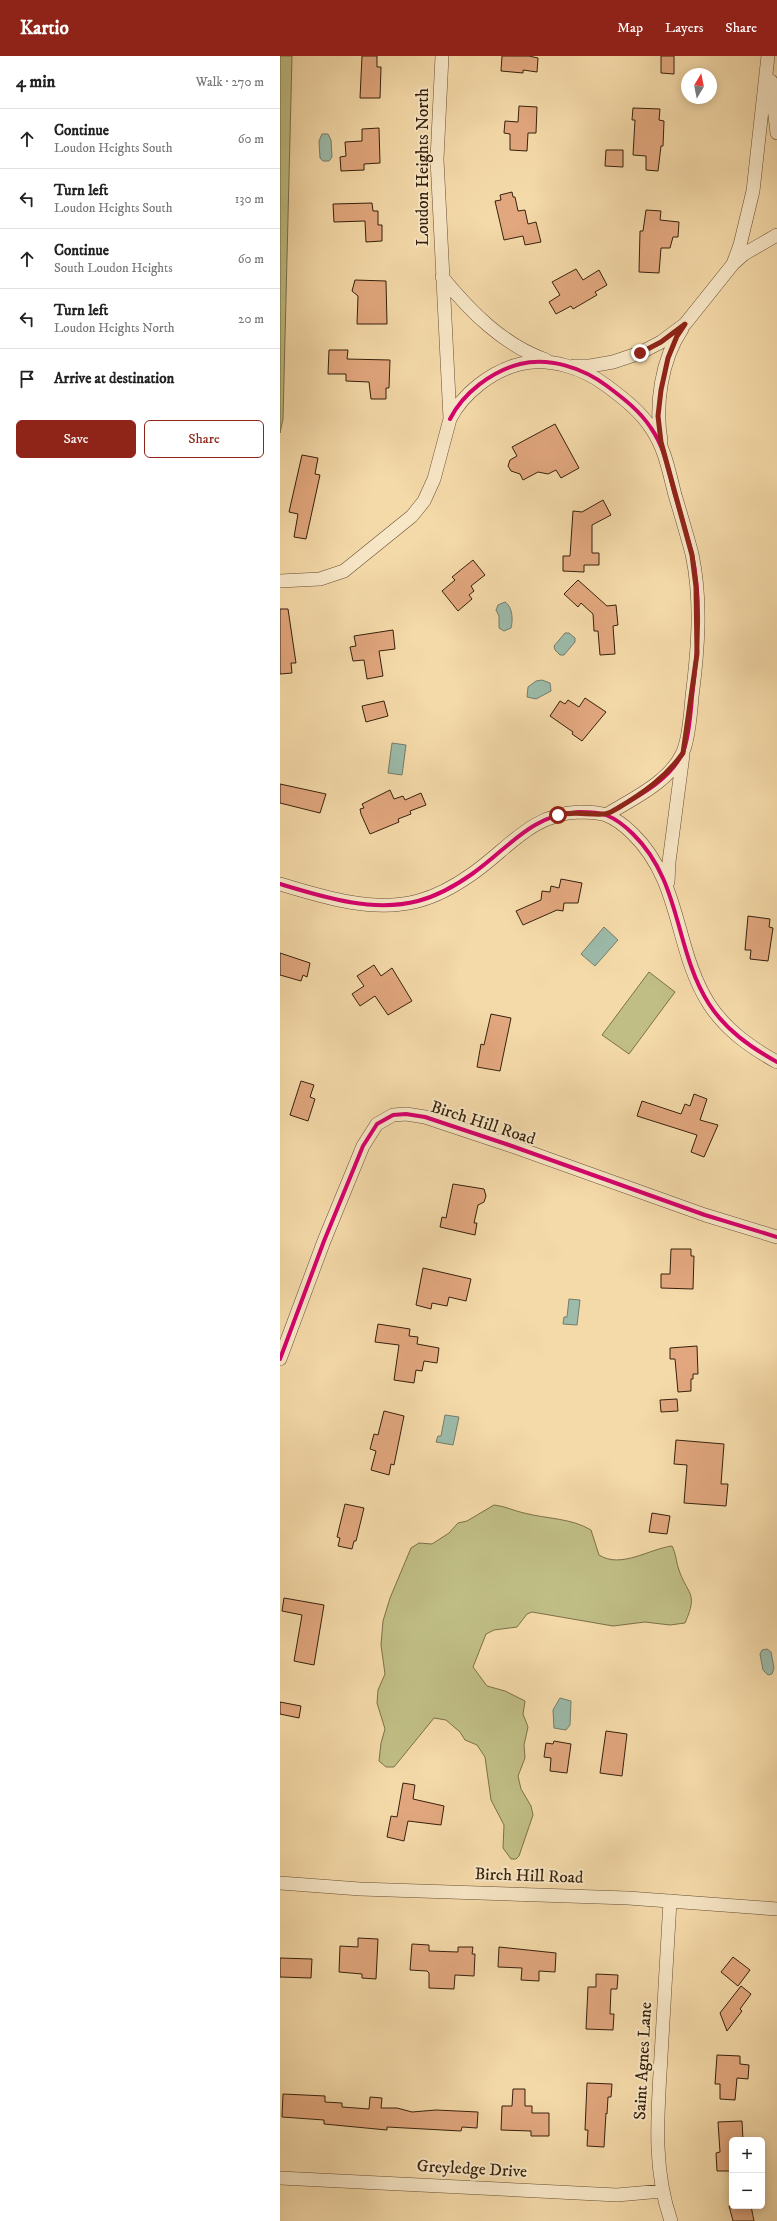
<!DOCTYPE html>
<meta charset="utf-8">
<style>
:root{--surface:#fff;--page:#f6f6f6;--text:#222;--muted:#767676;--line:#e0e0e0;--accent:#8f2418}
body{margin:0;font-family:"IM FELL DW Pica",serif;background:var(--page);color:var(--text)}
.controls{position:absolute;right:12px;bottom:12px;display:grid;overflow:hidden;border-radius:6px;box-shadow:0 2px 10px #0003}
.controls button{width:36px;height:36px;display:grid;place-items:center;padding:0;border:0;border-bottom:1px solid var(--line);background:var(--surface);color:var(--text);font:20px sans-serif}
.compass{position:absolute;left:401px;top:12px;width:36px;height:36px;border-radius:50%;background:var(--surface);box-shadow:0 2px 10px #0003;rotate:10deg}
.stop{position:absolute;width:12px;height:12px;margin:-9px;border:3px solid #8f2418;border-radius:50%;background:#fff}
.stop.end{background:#8f2418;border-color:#fff;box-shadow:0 1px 4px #0008}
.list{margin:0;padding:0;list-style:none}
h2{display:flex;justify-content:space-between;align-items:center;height:52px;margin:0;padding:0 16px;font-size:17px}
h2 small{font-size:13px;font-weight:400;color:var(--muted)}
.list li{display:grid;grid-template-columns:26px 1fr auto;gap:12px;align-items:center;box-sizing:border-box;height:60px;padding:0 16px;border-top:1px solid var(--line)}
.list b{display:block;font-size:15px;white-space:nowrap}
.list p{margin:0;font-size:13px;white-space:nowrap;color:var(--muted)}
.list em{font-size:13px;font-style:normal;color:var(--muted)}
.actions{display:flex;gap:8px;padding:12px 16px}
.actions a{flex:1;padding:9px 0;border:1px solid var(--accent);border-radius:6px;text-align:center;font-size:14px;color:var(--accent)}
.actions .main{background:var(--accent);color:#fff}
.icon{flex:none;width:22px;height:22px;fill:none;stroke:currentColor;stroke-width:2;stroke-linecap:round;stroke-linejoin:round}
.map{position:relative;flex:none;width:497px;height:2165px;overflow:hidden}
header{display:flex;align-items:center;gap:24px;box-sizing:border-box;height:56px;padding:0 20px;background:var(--accent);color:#fff}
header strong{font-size:19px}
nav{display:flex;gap:22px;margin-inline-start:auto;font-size:14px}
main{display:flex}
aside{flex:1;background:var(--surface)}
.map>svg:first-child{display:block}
.green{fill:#c0be85;stroke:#7b7049}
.water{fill:#9cbbaa;stroke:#737d6b}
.building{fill:#e2a77e;stroke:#36210d}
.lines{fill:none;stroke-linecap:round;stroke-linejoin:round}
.street-casing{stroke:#664f34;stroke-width:14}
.street{stroke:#f8e7c7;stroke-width:13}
.cycleway-casing{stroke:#f8e7c7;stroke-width:6}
.cycleway{stroke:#d6006c;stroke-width:4}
.route{stroke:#8f2418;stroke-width:5}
.labels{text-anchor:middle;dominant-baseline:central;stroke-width:4;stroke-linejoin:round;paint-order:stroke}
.street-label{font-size:17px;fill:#36210d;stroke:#f8e7c7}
</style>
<header>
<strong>Kartio</strong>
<nav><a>Map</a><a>Layers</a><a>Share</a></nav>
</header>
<main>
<aside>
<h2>4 min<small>Walk · 270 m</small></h2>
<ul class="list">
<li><svg class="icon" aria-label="ahead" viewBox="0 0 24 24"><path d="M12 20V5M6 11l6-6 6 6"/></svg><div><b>Continue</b><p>Loudon Heights South</p></div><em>60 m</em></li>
<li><svg class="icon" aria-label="left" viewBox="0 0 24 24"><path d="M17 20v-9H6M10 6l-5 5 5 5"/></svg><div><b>Turn left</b><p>Loudon Heights South</p></div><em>130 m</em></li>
<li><svg class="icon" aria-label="ahead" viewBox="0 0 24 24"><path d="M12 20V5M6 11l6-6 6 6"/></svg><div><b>Continue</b><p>South Loudon Heights</p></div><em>60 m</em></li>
<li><svg class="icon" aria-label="left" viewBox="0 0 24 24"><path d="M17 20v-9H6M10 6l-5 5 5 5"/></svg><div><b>Turn left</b><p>Loudon Heights North</p></div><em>20 m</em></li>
<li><svg class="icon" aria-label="arrive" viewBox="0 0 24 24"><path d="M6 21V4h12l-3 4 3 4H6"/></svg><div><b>Arrive at destination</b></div></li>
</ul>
<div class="actions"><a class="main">Save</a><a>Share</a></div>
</aside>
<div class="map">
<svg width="497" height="2165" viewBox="0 0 497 2165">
<rect width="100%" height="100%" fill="#f5daa9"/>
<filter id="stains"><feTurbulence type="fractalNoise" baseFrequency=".005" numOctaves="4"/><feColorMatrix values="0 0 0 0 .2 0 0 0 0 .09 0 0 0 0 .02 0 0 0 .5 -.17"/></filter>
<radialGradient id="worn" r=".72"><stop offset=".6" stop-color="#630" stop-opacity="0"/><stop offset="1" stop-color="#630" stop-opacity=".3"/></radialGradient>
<path class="green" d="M0,0H12L3,363L0,377Z
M369,916L395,936L349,998L322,979Z
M214,1449C225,1450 234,1455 244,1457C267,1463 291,1462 311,1474L319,1499C341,1513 369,1493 392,1490C396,1498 396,1504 398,1511C407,1540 419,1535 405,1567L390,1569L365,1566L333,1570L252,1556L247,1558L237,1571L214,1574L206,1578L193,1611L207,1630L225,1635L245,1645L243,1658L248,1671L244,1689L245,1702L238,1720L241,1733L251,1750L253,1759L239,1800L236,1803H231L223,1792L224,1769L211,1744L205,1701L197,1689L185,1684L180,1676L166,1664L154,1662L114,1711H106L99,1705L101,1687L105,1673L97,1647L98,1634L105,1618L101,1589L103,1565L110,1542L131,1492L139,1487L152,1488L169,1477L178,1467L187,1465Z"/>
<path class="water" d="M42,78H48L51,84L52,101L49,105H43L40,102L39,85Z
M225,546C233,551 233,565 231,572L224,575L219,572V560L216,554L218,549Z
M285,577H289L295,582V586L284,599H280L275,594L274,590Z
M262,624L270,627L271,635L256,643L247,641L248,631L256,625Z
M112,687L126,689L122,719L108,717Z
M324,871L338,884L315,910L301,898Z
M289,1243L300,1244L297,1269L283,1268L284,1261H287Z
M165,1359L179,1361L173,1389L156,1386L158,1380H161Z
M487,1593L491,1596L494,1612L492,1618L488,1619L483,1614L480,1598L482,1594Z
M280,1642L291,1645L290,1669L286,1674L274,1672L273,1654Z"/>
<path class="building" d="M82,0H97V11H101L100,42H80Z
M222,0H249L258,2L257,16L243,14V17L221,15Z
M381,0H394V18L381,17Z
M239,50L257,51L256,77H248L247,95L230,94V78L224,77L225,65L238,66Z
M353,52L380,53L379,64L384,65L383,90H381L378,115L366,114V100L353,99L355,64H352Z
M99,72L100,107L84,108V114L61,115L60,101L66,100L65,86L82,85V73Z
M326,94H343V111L325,110Z
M232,136L233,141H235L238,155L245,154L248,168L256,166L261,186L245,189L243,180L224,184L215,145L221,144L220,139Z
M92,147L93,155H98V169H102V185L86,186L85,165L54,166L53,148Z
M366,154L381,155L380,164L399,166L398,181H393L390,192H381L379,217L359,216L360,175H363Z
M296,213L303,224L319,214L327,229L315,236L317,239L293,253L291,250L276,258L269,246L280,239L272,226Z
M75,224L106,225L107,268H77L78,240L72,235Z
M49,294H68L67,303L110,304L109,332H106V343H91L89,326L66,325V318H48Z
M275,368L299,412L281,422L276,414L268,418L258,416L243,424L240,418L231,415L228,410L230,404L237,400L232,391Z
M22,399L38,402L35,418L40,419L26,483L14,481L18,458L9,456Z
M323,444L331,459L312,469V497H319V509H304V516L283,515V500H290L293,455L302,456Z
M193,504L205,519L191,530L194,535L189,539L192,543L178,555L162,535L175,524L172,521Z
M298,524L327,550L336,549L338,569L333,570L335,598L320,599L318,575H314L313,558L301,547L298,551L284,538Z
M0,553H8L16,607H11L12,617L0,618Z
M113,574L115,593L99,595L103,620L87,623L84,604L73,605L70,591L76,590L74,580Z
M305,642L326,656L302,685L292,678L293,676L270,660L280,645L285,648L288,644L299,651Z
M104,645L108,660L86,666L82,650Z
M0,728L46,738L40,757L0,747Z
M110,734L114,743L123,740L125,744L141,737L146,749L130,755L131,758L118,763L119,766L90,778L81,758L80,753L84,752L82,748Z
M281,823L302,827L298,847H284L283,855L277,854L243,869L236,855L261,844L262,835L270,836L271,830L279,832Z
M468,860L490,863L489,871L493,872L488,905L470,903L471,894H465Z
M0,897L30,907L27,921L23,919L21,925L0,919Z
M94,909L101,920L112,912L132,945L108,959L95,940L80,950L72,938L84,930L77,920Z
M211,958L231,962L220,1015L197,1011L201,988L204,989Z
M21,1025L34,1029L30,1041L35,1043L28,1065L10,1059Z
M414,1038L427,1043L420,1064L438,1069L424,1101L411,1096L417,1079L357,1060L362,1045L401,1058L405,1048L410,1050Z
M173,1128L204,1133L206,1140L204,1146L198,1149L194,1167H197L195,1179L160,1171L162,1161L166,1162Z
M391,1193H411V1200H414L413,1233L381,1232V1218H390Z
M143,1212L191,1223L186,1245L169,1241L167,1250L152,1247L151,1253L136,1249Z
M98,1268L130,1273L129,1280L138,1281L137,1288L159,1292L157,1307L144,1305L142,1315L136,1314L134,1327L114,1324L119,1289L95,1286Z
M417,1290L418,1318H413V1323H411V1335L398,1336L395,1303H390V1292Z
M397,1343L398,1355L381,1356L380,1344Z
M104,1355L124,1360L114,1409L111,1408L109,1419L91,1414L96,1395L90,1393L94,1378L98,1379Z
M396,1384L444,1388L441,1428H448L446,1450L404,1447L407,1409L394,1408Z
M65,1448L84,1452L76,1485H74L72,1493L58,1490L60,1482L57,1481Z
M372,1457L390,1460L387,1478L369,1476Z
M4,1542L44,1549L34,1609L14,1605L22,1559L2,1555Z
M0,1646L21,1650L19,1662L0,1658Z
M326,1675L347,1678L342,1720L320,1717Z
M274,1685L291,1688L287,1717L270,1715L271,1702L264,1701L266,1687L273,1688Z
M123,1727L135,1729L133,1743L164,1750L161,1769L128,1765L124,1785L107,1781L111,1760L117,1761Z
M78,1882L98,1883L96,1923L82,1922V1918L59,1916L60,1890L78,1891Z
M132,1888L149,1889V1895L178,1896V1891H193L192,1898H195L194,1920L175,1919L174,1933L149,1932V1917L147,1915L130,1914Z
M219,1891L276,1897L275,1916L259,1915V1925L241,1924L242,1912L218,1911Z
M453,1901L470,1914L458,1930L441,1916Z
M0,1902L32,1903L31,1922L0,1921Z
M316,1918L338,1919L337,1933H331L330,1958H334L333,1974L306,1973L308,1931H316Z
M461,1930L471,1938L460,1953L462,1955L447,1975L440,1957Z
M437,1999L460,2000V2008L469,2009L468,2023L457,2022L455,2044L440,2043V2028H435Z
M307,2027L332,2028L331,2041H328L327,2058L326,2057L324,2091L307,2090L308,2074H305Z
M233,2033H245V2050H252V2057H269V2080H251V2075L221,2074L222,2050H232Z
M3,2038L45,2040V2046L62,2047V2051L89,2053L90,2041L102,2042L101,2052H117L132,2056L156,2054L198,2056L197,2072L182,2071L181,2075L107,2071V2074L44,2068V2064L2,2061Z
M462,2065L463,2084H452V2115H437L436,2097L440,2096L438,2066Z
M449,2150H471L474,2165H453Z"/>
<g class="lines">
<defs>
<path id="street" d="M491,25L497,77
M454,207L464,198L497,179
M162,221C190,255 223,289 266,304
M294,310H310L333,306L360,297L381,286L405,268L453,208L460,189L473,135L488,0
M170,363C183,337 212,315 240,308C270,301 303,312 327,330C343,342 360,355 371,372C385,392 389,416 395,439C401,459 407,479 412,498C422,545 418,594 412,641C411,654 408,687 402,698C388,727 352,743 326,759
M381,385C375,349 381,304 402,273
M0,525L40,523L64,515L132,460L144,445L154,423L170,363L157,103L162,0
M388,826L389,806L403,699
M0,828C43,841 93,857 138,845C157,840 175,830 192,818C228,793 251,758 299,756C308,756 318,756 326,759C336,763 345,770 353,778C402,826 394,893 429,948C446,974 470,991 497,1006
M0,1303L44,1185L83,1090L97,1068L113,1059L126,1058L145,1061L229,1089L425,1159L497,1181
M0,1827L80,1833L348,1842L497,1853
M390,1845C387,1896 384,1948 381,2000C378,2055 372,2111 391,2165
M0,2122L337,2139L382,2135"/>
</defs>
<use href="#street" class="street-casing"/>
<use href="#street" class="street"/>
<defs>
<path id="cycleway" d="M170,363C183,337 212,315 240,308C270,301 303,312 327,330C343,342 360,355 371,372C385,392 389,416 395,439C401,459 407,479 412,498C422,545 418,594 412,641C411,654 408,687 402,698C388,727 352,743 326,759
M0,828C43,841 93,857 138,845C157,840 175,830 192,818C228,793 251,758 299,756C308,756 318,756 326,759C336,763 345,770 353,778C402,826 394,893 429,948C446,974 470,991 497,1006
M0,1303L44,1185L83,1090L97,1068L113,1059L126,1058L145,1061L229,1089L425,1159L497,1181"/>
</defs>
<use href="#cycleway" class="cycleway-casing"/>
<use href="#cycleway" class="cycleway"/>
</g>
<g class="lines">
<path class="route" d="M278,759C295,755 308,759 324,758C329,758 334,754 338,752C363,737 386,721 403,697L417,598L416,531L412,499L381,386L378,360L381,334L388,302L397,280L405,268L381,286L360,297"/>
</g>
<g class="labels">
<g class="street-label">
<text transform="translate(143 111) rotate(-90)">Loudon Heights North</text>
<text transform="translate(203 1067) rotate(18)">Birch Hill Road</text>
<text transform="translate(249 1820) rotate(2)">Birch Hill Road</text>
<text transform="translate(363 2005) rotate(-87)">Saint Agnes Lane</text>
<text transform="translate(192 2113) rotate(3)">Greyledge Drive</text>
</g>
</g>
<rect width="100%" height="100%" filter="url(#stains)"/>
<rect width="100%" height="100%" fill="url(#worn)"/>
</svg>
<div class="controls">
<button>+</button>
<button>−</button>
</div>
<svg class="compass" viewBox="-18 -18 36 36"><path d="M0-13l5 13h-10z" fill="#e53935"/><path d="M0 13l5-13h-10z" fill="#767676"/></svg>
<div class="stop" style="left:278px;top:759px"></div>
<div class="stop end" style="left:360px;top:297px"></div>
</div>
</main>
